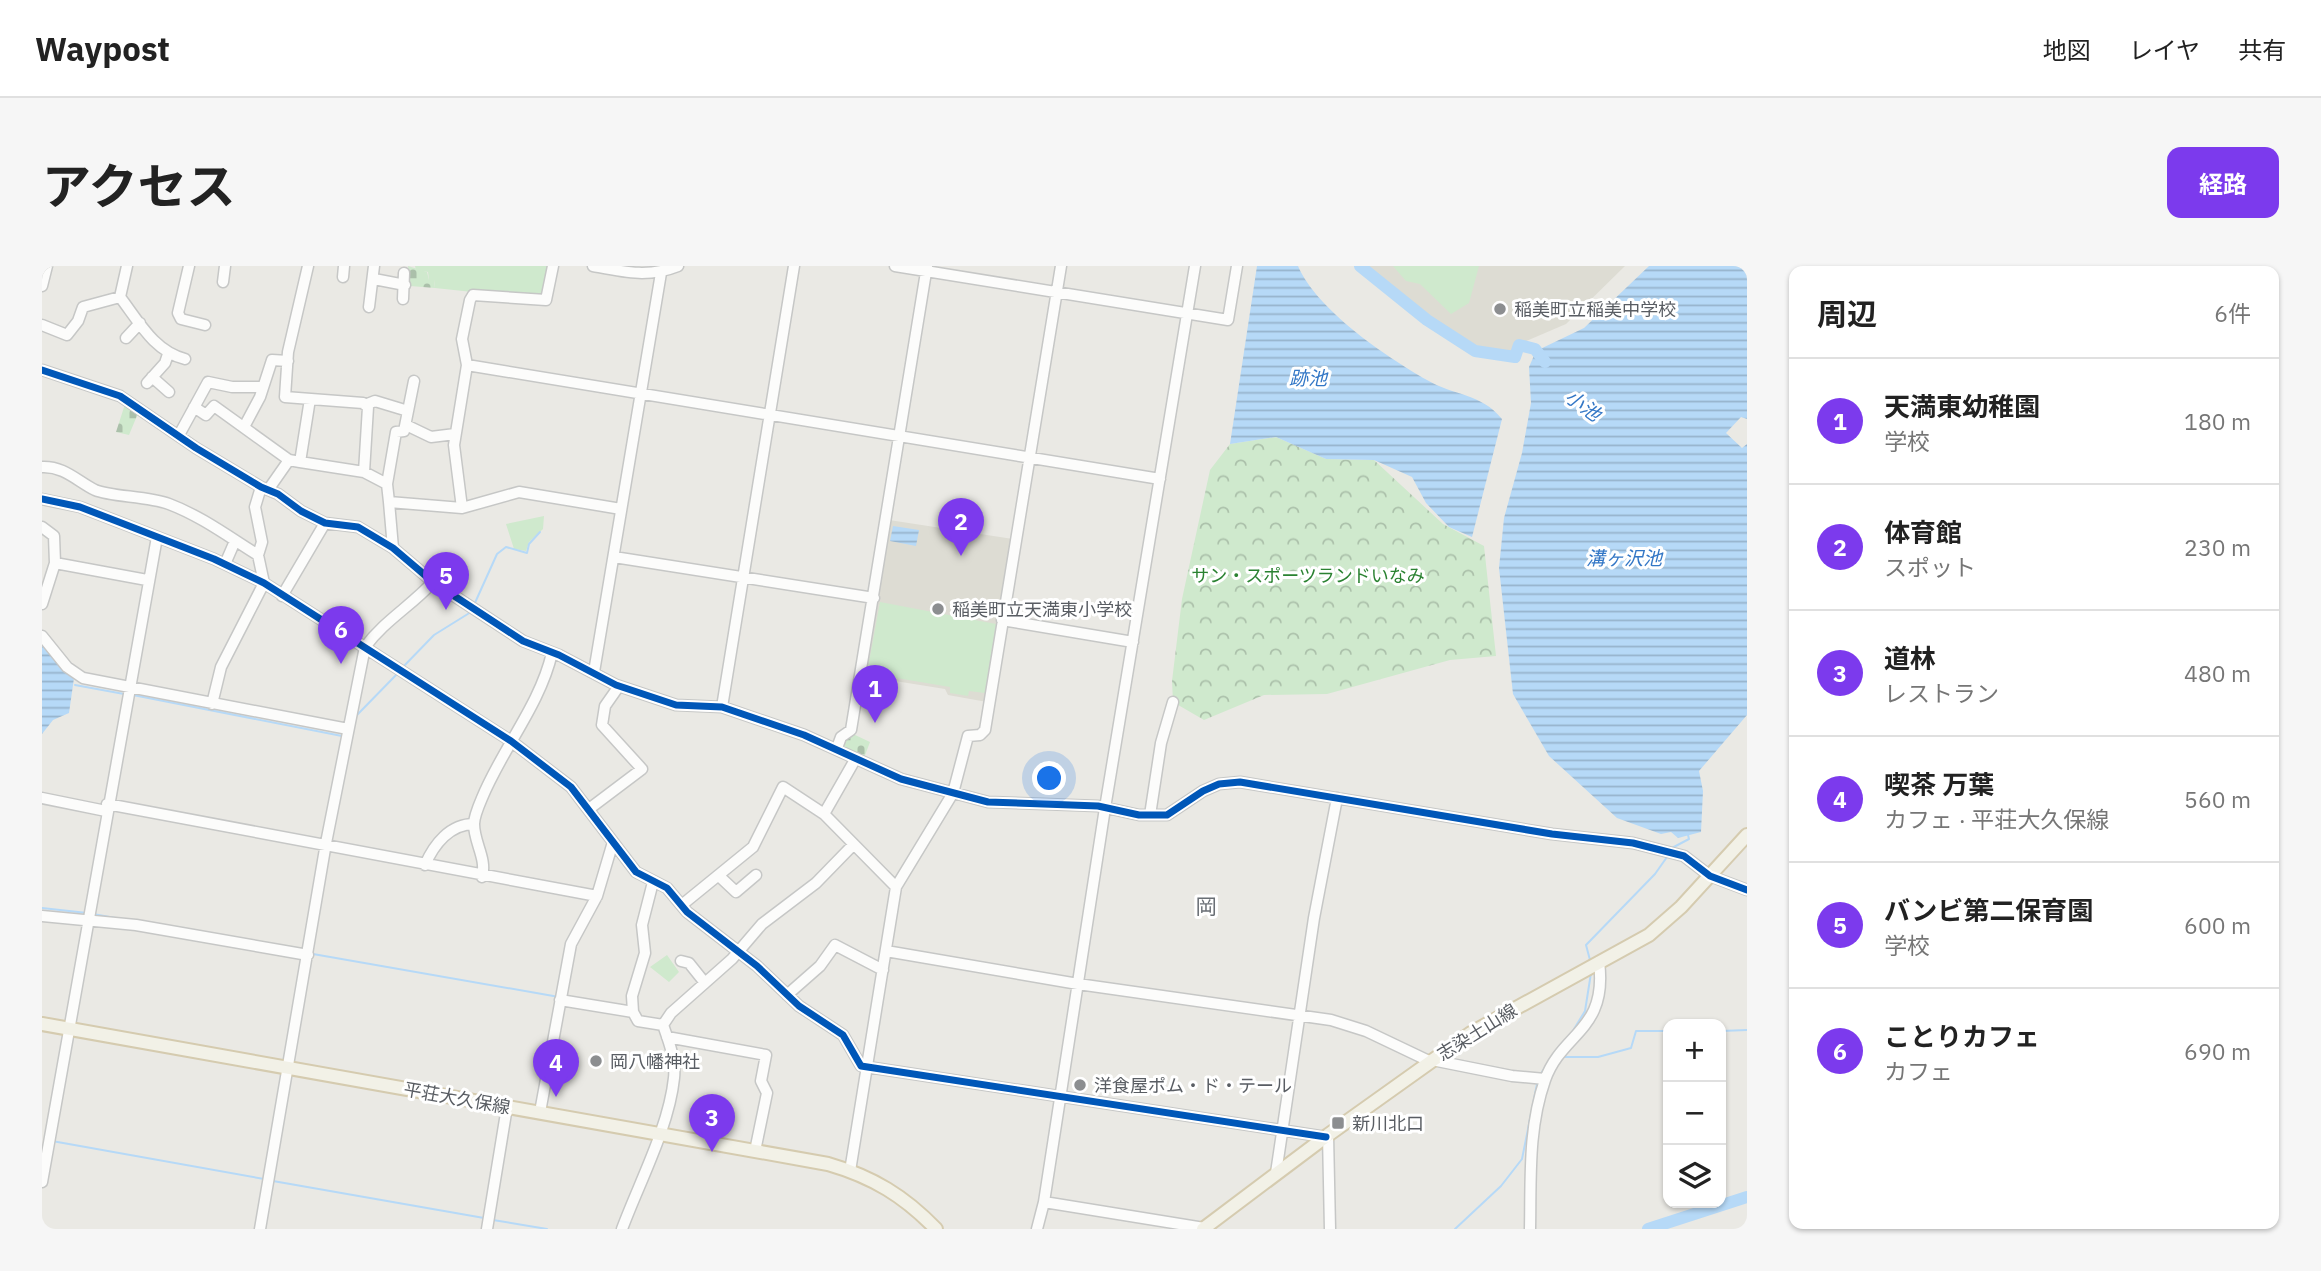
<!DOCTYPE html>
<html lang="ja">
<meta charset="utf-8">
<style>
:root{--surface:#fff;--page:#f6f6f6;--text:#222;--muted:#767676;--line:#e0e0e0;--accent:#7c3aed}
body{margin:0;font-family:"IBM Plex Sans","Noto Sans JP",sans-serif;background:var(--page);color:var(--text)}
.controls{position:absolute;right:21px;bottom:21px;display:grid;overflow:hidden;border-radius:14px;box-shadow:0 2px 5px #0004}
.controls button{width:63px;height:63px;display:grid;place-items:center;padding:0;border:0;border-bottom:2px solid var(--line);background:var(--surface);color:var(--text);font:35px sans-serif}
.you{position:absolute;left:1008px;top:513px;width:24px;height:24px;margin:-18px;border:5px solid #fff;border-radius:50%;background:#1a73e8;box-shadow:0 0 0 10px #1a73e833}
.badge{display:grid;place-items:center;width:46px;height:46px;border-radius:50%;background:var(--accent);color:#fff;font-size:23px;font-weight:700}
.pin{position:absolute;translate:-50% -58px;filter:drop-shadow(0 2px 4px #0008)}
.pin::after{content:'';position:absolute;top:37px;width:24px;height:21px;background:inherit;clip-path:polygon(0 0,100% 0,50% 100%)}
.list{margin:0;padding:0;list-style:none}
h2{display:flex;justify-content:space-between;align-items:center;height:91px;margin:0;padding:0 28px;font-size:30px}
h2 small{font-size:23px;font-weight:400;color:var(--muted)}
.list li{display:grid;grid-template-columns:46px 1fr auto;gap:21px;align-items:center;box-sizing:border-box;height:126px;padding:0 28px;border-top:2px solid var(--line)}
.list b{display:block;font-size:26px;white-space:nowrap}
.list p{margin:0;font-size:23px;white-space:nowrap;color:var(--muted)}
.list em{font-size:23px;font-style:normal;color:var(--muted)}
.icon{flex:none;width:38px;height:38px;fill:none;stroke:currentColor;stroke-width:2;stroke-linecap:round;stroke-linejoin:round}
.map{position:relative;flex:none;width:1705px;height:963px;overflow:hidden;border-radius:14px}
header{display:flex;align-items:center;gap:42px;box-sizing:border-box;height:98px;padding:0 35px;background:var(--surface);border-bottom:2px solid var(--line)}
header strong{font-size:33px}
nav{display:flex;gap:38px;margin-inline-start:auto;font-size:24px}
.intro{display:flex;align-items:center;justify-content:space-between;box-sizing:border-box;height:168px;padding:0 42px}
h1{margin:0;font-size:49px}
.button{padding:18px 32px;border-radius:14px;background:var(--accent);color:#fff;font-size:24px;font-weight:700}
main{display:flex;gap:42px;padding:0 42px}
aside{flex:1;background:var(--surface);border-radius:14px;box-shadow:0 2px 5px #0004}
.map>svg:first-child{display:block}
.education{fill:#dddcd3}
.grass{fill:#cfe9cd}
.cemetery{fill:url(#cemetery-stones)}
.park{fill:url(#park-crowns)}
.water{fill:url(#water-rules)}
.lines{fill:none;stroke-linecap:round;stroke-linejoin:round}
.stream{stroke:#b6d9f7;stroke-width:2}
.river{stroke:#b6d9f7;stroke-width:12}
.minor-casing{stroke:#c6c7c6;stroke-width:13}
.major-casing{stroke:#d5cbaf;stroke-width:16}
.minor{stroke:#fcfcfb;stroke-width:10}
.major{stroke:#f2f1e7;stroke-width:12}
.cycleway-casing{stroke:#fff;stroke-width:11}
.cycleway{stroke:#0057b8;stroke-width:7}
.poi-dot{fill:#8c8e90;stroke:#fff;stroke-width:2.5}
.labels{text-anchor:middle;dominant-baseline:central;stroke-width:6;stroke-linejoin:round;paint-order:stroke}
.poi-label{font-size:18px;fill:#595d63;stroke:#fff;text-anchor:start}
.park-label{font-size:18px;fill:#2a8231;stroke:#fff}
.street-label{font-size:18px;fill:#595d63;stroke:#fff}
.water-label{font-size:19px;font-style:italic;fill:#3377c6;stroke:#fff}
.quarter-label{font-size:21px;fill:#6a6f75;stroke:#fff}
</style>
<header>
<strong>Waypost</strong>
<nav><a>地図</a><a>レイヤ</a><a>共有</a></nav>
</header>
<div class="intro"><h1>アクセス</h1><a class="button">経路</a></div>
<main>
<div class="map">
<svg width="1705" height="963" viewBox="0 0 1705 963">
<defs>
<pattern id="cemetery-stones" width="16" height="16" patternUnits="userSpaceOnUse" patternTransform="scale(1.75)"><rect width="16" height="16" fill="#cfe9cd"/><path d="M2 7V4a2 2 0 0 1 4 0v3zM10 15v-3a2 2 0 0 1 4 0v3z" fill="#abc0aa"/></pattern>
<pattern id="park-crowns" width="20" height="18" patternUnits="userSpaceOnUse" patternTransform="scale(1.75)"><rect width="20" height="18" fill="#cfe9cd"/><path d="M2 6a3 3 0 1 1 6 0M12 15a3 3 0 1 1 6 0" fill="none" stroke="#abc0aa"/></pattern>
<pattern id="water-rules" width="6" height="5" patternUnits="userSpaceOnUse" patternTransform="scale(1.75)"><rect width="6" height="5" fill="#b6d9f7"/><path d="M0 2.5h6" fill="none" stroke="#97b3cc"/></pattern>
</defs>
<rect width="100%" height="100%" fill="#eae9e4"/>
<path class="education" d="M1325,0H1583L1524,58L1482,76L1476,73L1469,86L1436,83L1382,49Z
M847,254L971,273L945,436L906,429L903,423L822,410Z"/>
<path class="grass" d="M373,0H509L505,29L497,33L393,22L392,14H387L386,6L374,4Z
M1351,0H1437L1427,37L1409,48L1378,18L1364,15Z
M502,250L501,263L487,276L484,285L472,283L464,258Z
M838,336L954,358L943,427L927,425L926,430L908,427V421L825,407Z
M625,689L637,706L627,716L608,701Z"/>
<path class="cemetery" d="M366,0L385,6L387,14H392L393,22L368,20Z
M84,135L97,145L87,169L74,166Z
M811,468L828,476L822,492L798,483L800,475Z"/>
<path class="park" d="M1234,171L1284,193L1332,194L1401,258L1442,280L1454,390L1408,394L1285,428L1222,429L1162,454L1131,436L1130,415L1140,333L1168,204L1188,178Z"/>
<path class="water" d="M1215,0H1256C1275,44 1343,90 1385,114C1412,130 1439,127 1460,153L1430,271L1407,261L1384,237L1370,211L1332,194L1284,193L1234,171L1188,178Z
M1607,0H1705V153L1699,151L1684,167L1700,182L1705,178V449L1657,505L1661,525L1659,566L1636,572L1629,566L1619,568L1575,552L1507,490L1471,428L1457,302L1462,252L1480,187L1489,137L1487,101L1494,85L1542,62Z
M851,260L877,264L874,280L848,275Z
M0,380L32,412L27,447L11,454L0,468Z"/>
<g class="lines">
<path class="stream" d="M432,339L455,288L464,281L485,287L487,278L498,266
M360,402L392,369L429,346
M33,419L82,428
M91,429L300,470
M314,450L357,406
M1628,583L1647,573L1646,569
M0,642L45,647
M51,648L73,652
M271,688L517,731
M1548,694L1544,679L1613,608L1625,591
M1679,765L1705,764
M1529,768L1543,745L1549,707
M1520,791H1556L1589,782L1594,765H1626
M1498,809L1516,782
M10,875L222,913
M231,915L442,952
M451,954L505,963
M1413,963L1459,920L1480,893L1495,818"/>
<path class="river" d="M1318,0L1385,54L1433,85L1473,91L1477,79L1493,83L1503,96
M1606,963L1705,931"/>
<defs>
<path id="minor" d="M147,0L136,47L139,53L163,59
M266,0L246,86L243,131L321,137L326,141L322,206L345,218L347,236L420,242L477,226L579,243
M551,0C582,6 606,12 636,0
M853,0L1186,54L1195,0
M301,11L302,0
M332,13L363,19
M181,16L183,0
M0,20L5,0
M78,31C97,56 112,85 143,93
M361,33L362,7
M327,41L332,0
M0,59L25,69L36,55L41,41L78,31L85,0
M84,72L98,57
M425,99L1118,213
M0,104L78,130L154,182L219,221L236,228L259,245L283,257L316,261L351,282L391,316L481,375L517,389L574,419L634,439L680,441L762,469L859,513L946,536L1056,540L1097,549H1125L1161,525L1177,518L1198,516L1510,568L1591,577L1642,590L1668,610L1705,624
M110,111L127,126
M105,117L123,97L126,88
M323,139L333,135L366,145
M152,141L164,149L172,140L247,194
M364,159L389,171L413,168
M202,161L218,131L230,94L246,95
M137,169L166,116L190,121H221
M258,196L322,206
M0,201C22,200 35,215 53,224C69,231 106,230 127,238C159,250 187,271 216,289
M345,218L354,166L362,165L372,115
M226,224L247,194L258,196L268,133
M0,233L38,241L82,258L172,293L222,317L469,475L529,521L594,606L625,622L645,646L715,700L757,740L801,769L819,800L1284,871
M347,236L351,282
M420,242L412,179L425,99L420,73L428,34L431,29L504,34L511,0
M0,261L12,270L13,297L105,314
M572,291L832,332
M183,298L193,275
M240,330L283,257
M0,338L13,297
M960,354L1091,376
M0,370L25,401L41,412L306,463
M552,406L619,7
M170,438L179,401L222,317L216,289L220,276L213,241L219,221
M680,441L752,0
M795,482L799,471L809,464L885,0
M814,492L782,548L854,621
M0,532L64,545
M65,538L555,630
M547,543L600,503L560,459L563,440L577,420
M1108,549L1119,477L1131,436
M383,599C392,578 408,558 432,558
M677,610L694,626L714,609
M440,611C445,592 432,577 432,558C432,551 437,539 440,532C460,483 498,439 510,387
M641,638L711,581L741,521L782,548
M0,650L94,659L266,689
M844,685L1036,718L1289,754L1324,765L1387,795
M639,695L647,697L663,717
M745,729L778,700L793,679L841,704
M518,734L591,746L596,755L621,759
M591,746L590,730L603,687L600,659L611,616
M625,771L724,789L719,815L725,827L713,885
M1390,794L1470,810L1503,813
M498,846L529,678L555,630L571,576
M1286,869L1288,963
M808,905L854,621L911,527L926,470L938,469L943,464L1019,0
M1234,907L1272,652L1295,532
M0,916L115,271
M1002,936L1162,962
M218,963L284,577L323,381C342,355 369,340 391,316
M445,963L465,841
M580,963C597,917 627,861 632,812C634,794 627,776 621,759L629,747L690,693L720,658L774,617L810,580
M995,963L1002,936L1063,542L1153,0
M1488,963C1489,913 1486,862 1503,814C1520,766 1566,765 1557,696"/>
<path id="major" d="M0,758L786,898C831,911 862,930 894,963
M1161,963L1286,869L1429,767L1607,669L1639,641L1705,569"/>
</defs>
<use href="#minor" class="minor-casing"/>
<use href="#major" class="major-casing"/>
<use href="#minor" class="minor"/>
<use href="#major" class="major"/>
<defs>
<path id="cycleway" d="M0,104L78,130L154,182L219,221L236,228L259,245L283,257L316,261L351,282L391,316L481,375L517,389L574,419L634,439L680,441L762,469L859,513L946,536L1056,540L1097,549H1125L1161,525L1177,518L1198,516L1510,568L1591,577L1642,590L1668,610L1705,624
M0,233L38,241L82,258L172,293L222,317L469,475L529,521L594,606L625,622L645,646L715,700L757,740L801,769L819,800L1284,871"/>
</defs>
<use href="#cycleway" class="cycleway-casing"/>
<use href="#cycleway" class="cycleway"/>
</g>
<g class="poi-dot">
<circle cx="1458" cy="43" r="7"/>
<circle cx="896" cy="343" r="7"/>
<circle cx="554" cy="795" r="7"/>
<circle cx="1038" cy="819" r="7"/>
<rect x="1289" y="850" width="14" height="14" rx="3.5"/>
</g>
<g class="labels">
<g class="poi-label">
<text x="1472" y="43">稲美町立稲美中学校</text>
<text x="910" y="343">稲美町立天満東小学校</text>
<text x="568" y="795">岡八幡神社</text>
<text x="1052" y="819">洋食屋ポム・ド・テール</text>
<text x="1310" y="857">新川北口</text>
</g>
<g class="park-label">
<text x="1266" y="309">サン・スポーツランドいなみ</text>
</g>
<g class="street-label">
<text transform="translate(1435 766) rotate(-32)">志染土山線</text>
<text transform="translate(415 832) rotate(10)">平荘大久保線</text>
</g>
<g class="water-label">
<text x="1266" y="112">跡池</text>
<text transform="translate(1541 139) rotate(36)">小池</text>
<text x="1582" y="292">溝ヶ沢池</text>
</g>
<g class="quarter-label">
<text x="1164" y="640">岡</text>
</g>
</g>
</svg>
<div class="controls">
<button>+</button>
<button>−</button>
<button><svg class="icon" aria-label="layers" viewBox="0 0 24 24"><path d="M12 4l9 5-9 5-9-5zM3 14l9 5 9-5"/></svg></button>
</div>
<div class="you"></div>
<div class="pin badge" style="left:833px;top:457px">1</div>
<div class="pin badge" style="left:919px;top:290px">2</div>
<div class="pin badge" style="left:670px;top:886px">3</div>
<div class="pin badge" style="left:514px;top:831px">4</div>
<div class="pin badge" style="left:404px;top:344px">5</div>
<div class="pin badge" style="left:299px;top:398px">6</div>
</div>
<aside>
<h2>周辺<small>6件</small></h2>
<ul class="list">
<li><span class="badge">1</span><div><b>天満東幼稚園</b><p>学校</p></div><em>180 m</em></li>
<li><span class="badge">2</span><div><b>体育館</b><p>スポット</p></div><em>230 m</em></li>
<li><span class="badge">3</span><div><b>道林</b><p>レストラン</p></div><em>480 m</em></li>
<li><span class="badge">4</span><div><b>喫茶 万葉</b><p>カフェ · 平荘大久保線</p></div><em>560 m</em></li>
<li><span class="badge">5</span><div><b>バンビ第二保育園</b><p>学校</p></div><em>600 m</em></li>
<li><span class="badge">6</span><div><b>ことりカフェ</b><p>カフェ</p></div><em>690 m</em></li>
</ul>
</aside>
</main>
